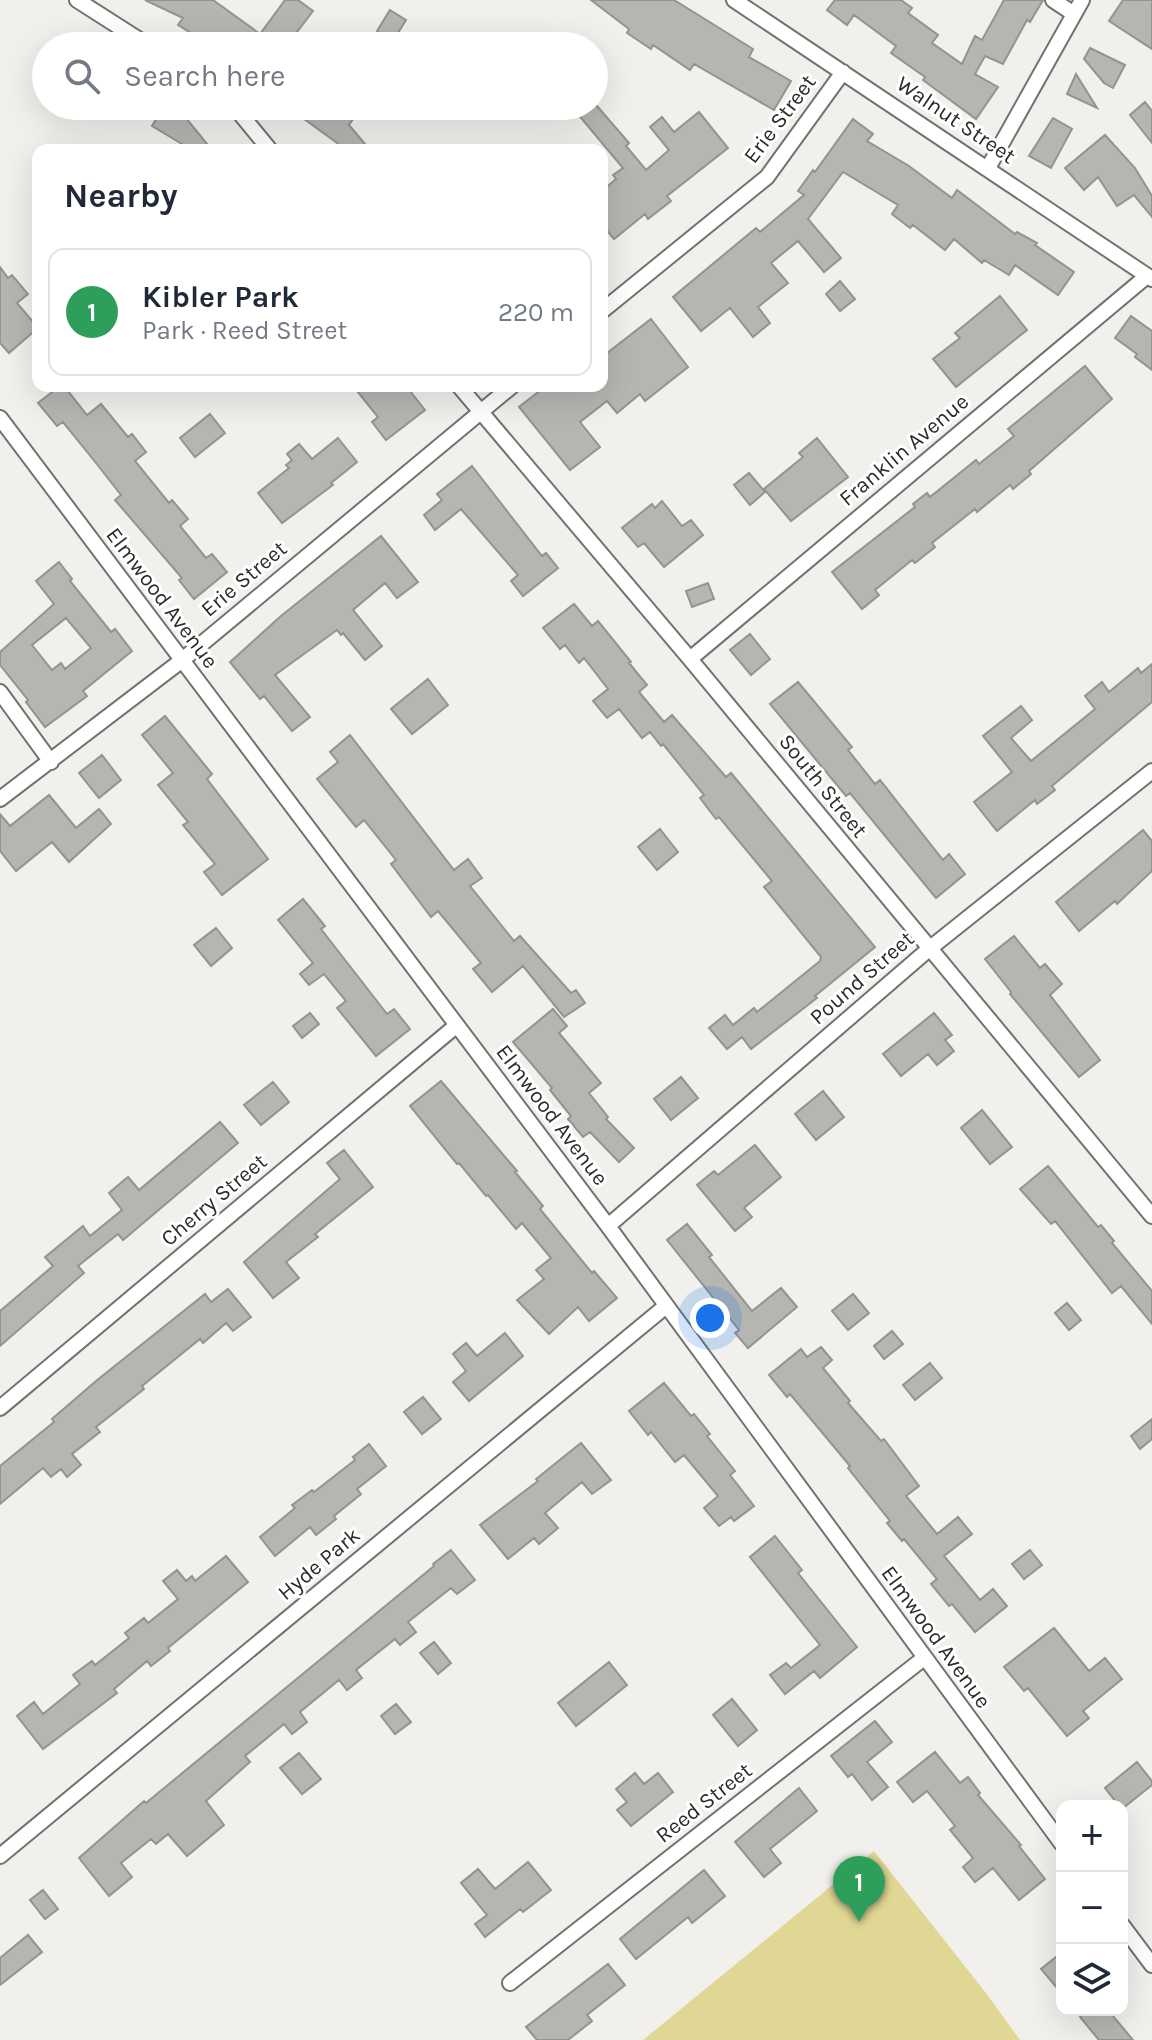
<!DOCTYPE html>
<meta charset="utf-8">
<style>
:root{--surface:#fff;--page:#f6f6f7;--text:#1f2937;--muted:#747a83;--line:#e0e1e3;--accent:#0f766e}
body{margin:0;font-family:Karla,sans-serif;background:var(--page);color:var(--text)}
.controls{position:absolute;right:24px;bottom:24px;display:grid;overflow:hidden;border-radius:16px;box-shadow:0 8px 32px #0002}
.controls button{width:72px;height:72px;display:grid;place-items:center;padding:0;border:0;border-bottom:2px solid var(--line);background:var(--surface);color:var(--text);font:40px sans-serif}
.you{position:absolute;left:710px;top:1318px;width:28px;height:28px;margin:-20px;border:6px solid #fff;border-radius:50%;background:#1a73e8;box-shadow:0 0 0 12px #1a73e833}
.badge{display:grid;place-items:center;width:52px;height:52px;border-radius:50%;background:var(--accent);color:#fff;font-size:26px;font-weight:700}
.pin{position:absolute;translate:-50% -66px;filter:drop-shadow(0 2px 4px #0008)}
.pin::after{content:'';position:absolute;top:42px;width:28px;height:24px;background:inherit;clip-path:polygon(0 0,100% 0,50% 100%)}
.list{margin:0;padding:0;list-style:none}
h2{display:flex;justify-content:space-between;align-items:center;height:104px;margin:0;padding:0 32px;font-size:34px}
h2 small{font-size:26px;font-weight:400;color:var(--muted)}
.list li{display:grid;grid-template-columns:52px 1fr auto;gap:24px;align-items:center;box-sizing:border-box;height:128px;margin:0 16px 16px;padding:0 16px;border:2px solid var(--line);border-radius:16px}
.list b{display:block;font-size:30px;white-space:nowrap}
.list p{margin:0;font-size:26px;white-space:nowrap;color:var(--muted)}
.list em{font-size:26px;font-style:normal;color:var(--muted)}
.icon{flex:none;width:44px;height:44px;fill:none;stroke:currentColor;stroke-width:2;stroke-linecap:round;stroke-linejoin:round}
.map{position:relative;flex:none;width:1152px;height:2040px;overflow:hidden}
.search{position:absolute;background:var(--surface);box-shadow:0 8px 32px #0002;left:32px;top:32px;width:576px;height:88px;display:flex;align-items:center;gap:20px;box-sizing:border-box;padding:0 28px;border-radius:44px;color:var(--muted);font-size:30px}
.panel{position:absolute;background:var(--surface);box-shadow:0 8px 32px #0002;left:32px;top:144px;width:576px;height:248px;border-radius:16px}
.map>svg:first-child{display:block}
.green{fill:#e1d795}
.building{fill:#b5b5b1;stroke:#93938f;stroke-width:2;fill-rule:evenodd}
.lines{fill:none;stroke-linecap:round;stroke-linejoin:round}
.minor-casing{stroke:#72726e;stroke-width:18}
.minor{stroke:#fff;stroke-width:14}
.labels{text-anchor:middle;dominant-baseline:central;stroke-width:6;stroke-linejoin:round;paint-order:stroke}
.street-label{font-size:22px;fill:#2b2b29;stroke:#fff}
</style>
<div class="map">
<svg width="1152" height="2040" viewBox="0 0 1152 2040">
<rect width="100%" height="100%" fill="#f1f0ec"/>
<path class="green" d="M874,1851L986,1993L1020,2040H643Z"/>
<path class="building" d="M145,0H213L260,34L285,0H298L313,11L294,36L307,46H212L178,25L183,18Z
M591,0H674L753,49L749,57L791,81L774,110L694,64L690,70L653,45L651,49L627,33L629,29Z
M835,0H901L912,8L908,13L938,35L932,43L962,64L975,36L982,40L1004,0H1043L1030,22L1027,20L1003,64L985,56L975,74L998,87L976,119L923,80L925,77L891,53L896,46L854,15L847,25L827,10Z
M1123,0H1152V49L1109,21Z
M390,10L406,20L393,41L377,31Z
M1090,48L1125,65L1113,88L1104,83L1084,59Z
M1076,74L1097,108L1067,94Z
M1145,102L1152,111V143L1130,115Z
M164,106L186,118L212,150H192L152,126Z
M286,106H362L349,125L370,150H347Z
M584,106H597L629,143L626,146L646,170L669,150L650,127L662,117L674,132L699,112L728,148L667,196L671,201L648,219L645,214L614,239L602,225V191L616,179L613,175L623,168L576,112Z
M1053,118L1072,129L1051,168L1029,156Z
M853,119L873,134L867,141L909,166L952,198L957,190L1015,234L1017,232L1037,243L1035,245L1074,272L1058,295L1015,265L1009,275L984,260L982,263L954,239L945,250L913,225L910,228L892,214L898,205L843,172L808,219L841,258L824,272L798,241L771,263L788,283L758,307L770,323L753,337L730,308L701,331L673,297L756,228L760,232L804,195L798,191L813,170L815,172Z
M1105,135L1135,168L1152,196V217L1134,195L1117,206L1098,177L1084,190L1065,168Z
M0,267L8,278L12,275L28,294L17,303L38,328L9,353L0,343Z
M840,281L855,299L840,311L826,294Z
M1000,296L1027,330L956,387L933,359L960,338L955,333Z
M1131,316L1152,331V370L1135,357L1137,354L1115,338Z
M651,319L688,367L645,401L640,394L617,413L607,401L580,422L600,447L570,470L519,407L546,386H602V357Z
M1085,366L1112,399L1029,471L1031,474L1013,489L1010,485L977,512L975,509L932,543L935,547L915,563L912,560L875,590L879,595L862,609L832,572L915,507L913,504L927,493L930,497L976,460L979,464L1014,436L1008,429Z
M60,386H64L87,415L101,404L128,437L132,434L146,452L135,461L169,503L172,500L188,519L180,526L206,558L212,554L227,572L194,599L179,580L182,578L115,500L121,495L96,463L63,422L57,426L38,403Z
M353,386H406L425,410L386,440L372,422L378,417Z
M210,414L225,433L195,457L180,438Z
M338,438L357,462L331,483L333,485L282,523L258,493L289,468L286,465L292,460L287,454L299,444L312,459Z
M817,438L848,477L791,521L764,489L803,457L799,453Z
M472,466L542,556L546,553L558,568L523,596L511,581L518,575L461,509L435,530L424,515L442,500L437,494Z
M749,473L765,492L750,505L734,485Z
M662,501L682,526L691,520L703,535L664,567L644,543L638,547L622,528L652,504L655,508Z
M381,536L418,582L397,598L385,583L353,610L382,646L365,660L343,633L341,635L337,630L275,675L310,717L292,731L264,696L260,699L230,662L281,616Z
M59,562L72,579L70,581L111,632L115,629L132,651L83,691L87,696L45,727L26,702L28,700L0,665V652L54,604L36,581ZM66,618L91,648L65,669L61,663L52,670L32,645Z
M708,583L714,599L692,607L686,591Z
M574,604L592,626L598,621L631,662L629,663L647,685L639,692L664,722L672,715L726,777L731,773L875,947L815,996L817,998L751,1049L742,1037L727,1049L709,1028L725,1015L733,1025L754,1008L757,1012L820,961L821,957L764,887L772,881L719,817L716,819L700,798L704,795L663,744L661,746L650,732L642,738L619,709L607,718L593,701L608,689L584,658L579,663L565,645L560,649L543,628Z
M750,634L770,659L751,675L730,650Z
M1152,664V702L1052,786L1055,790L1037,804L1035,800L997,831L974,802L1012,772L983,736L1021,706L1032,720L1011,738L1031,761L1095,709L1085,696L1102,682L1109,692L1138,668L1141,673Z
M428,679L448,705L412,734L391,709Z
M798,682L852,747L848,750L875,784L880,780L943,860L949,854L965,874L936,898L850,793L846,796L770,704Z
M165,716L212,774L207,779L268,859L222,895L204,872L215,864L183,825L188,822L158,785L173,773L142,735Z
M350,735L454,870L468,859L482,878L470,886L514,941L520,936L571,993L576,990L585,1003L564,1017L523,966L492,992L473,969L481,963L438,911L431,917L391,864L396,860L364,820L356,827L317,779L338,762L330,752Z
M102,755L121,780L99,798L79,773Z
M49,795L76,828L99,809L111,824L69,862L52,842L16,871L0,851V814L10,826Z
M660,829L678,852L657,870L638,847Z
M1143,830L1152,841V871L1117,904L1115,901L1079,931L1056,902Z
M303,899L325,926L321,929L387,1014L394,1009L410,1029L376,1056L337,1008L346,1001L324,974L309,985L300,974L313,963L278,920Z
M216,928L232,948L211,966L194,945Z
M1014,936L1040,968L1045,964L1062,984L1050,995L1100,1060L1079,1077L1010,994L1011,992L985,959Z
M553,1009L567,1026L559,1033L601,1083L589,1093L608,1117L606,1119L634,1148L619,1162L590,1132L583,1137L568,1119L571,1116L550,1090L552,1088L513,1042Z
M310,1013L319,1024L302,1038L293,1026Z
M934,1013L952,1035L945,1040L954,1051L937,1065L928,1054L901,1076L883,1054Z
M681,1077L698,1098L671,1120L654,1099Z
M441,1081L517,1171L515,1172L543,1206L540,1209L592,1273L594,1271L617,1298L589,1321L578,1307L549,1334L517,1300L544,1279L536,1270L551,1258L522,1223L516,1229L488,1195L486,1196L459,1163L457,1164L410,1106Z
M273,1082L289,1102L261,1125L244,1105Z
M823,1091L844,1117L816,1140L795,1114Z
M982,1110L1012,1147L990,1164L961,1128Z
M220,1122L238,1143L123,1240L118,1234L78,1266L84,1273L0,1346V1311L53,1266L45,1257L83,1226L90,1236L122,1210L109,1193L128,1177L139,1190Z
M755,1145L781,1177L744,1208L752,1217L735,1231L697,1185L714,1171L718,1175Z
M344,1150L373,1187L315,1234L318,1237L286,1262L299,1278L273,1298L244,1262L340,1179L327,1163Z
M1048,1166L1098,1227L1101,1225L1114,1241L1112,1243L1152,1291V1324L1121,1286L1112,1293L1055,1221L1051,1224L1020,1189Z
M687,1224L712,1255L709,1257L752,1311L781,1288L797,1307L748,1348L735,1333L739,1330L667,1240Z
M228,1289L251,1317L233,1331L226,1323L203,1343L200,1339L142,1386L144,1389L96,1427L100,1432L72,1454L81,1465L67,1477L61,1469L51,1477L43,1468L0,1504V1466L54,1422L52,1419L96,1381L205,1294L211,1302Z
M853,1294L869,1313L848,1330L832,1311Z
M1067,1303L1081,1320L1069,1330L1055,1313Z
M892,1331L903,1344L884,1359L874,1346Z
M505,1333L523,1356L469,1401L453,1382L466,1371L453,1354L466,1343L477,1356Z
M821,1347L832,1360L823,1368L850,1401L848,1403L881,1441L884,1439L919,1486L906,1496L937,1534L958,1517L972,1534L944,1556L980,1600L993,1589L1007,1606L975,1632L952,1604L949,1606L931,1584L937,1579L904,1539L902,1541L887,1523L890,1521L848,1468L850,1466L790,1394L787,1397L769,1375L801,1349L807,1357Z
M930,1363L942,1378L915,1400L903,1385Z
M664,1383L691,1416L694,1414L710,1434L707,1436L735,1471L730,1475L754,1506L734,1521L731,1517L719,1526L704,1508L718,1496L684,1455L675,1462L651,1432L648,1435L629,1411Z
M423,1397L441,1419L422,1434L404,1412Z
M1152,1419V1439L1140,1449L1131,1436Z
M581,1443L611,1480L592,1494L582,1482L545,1513L558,1528L539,1544L534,1538L508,1559L480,1525L538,1481L536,1479Z
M369,1444L386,1466L357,1489L361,1494L334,1516L336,1519L316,1535L310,1527L275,1556L260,1537L295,1508L292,1505L312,1490L314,1492L355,1460L353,1457Z
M775,1536L802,1570L798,1573L857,1647L820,1678L814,1671L785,1694L770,1675L786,1663L791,1668L820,1645L750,1557Z
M451,1550L475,1580L457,1594L451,1588L408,1622L416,1632L400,1645L395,1639L356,1670L362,1678L347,1690L339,1680L300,1712L307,1722L292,1734L284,1724L245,1756L250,1762L206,1801L224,1825L187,1856L168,1834L156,1844L151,1839L121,1863L132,1877L109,1896L79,1858L144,1801L146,1803L186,1770L434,1566L433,1564Z
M1030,1550L1042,1565L1024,1579L1012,1564Z
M226,1556L248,1582L168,1648L170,1651L151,1666L147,1661L114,1689L117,1693L43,1749L17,1716L34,1702L43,1714L80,1684L73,1675L92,1661L95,1665L129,1638L125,1633L144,1618L148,1623L178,1599L163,1581L177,1570L186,1581L192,1576L195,1581Z
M1054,1628L1089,1671L1105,1658L1122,1679L1083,1711L1089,1718L1067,1736L1028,1688L1024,1691L1004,1667Z
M434,1642L451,1663L438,1674L420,1653Z
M609,1662L627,1685L576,1726L558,1703Z
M732,1699L757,1730L738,1746L713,1715Z
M396,1704L411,1722L395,1734L381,1716Z
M875,1721L892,1742L867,1762L888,1787L872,1800L852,1774L848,1777L831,1756Z
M935,1752L960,1783L968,1777L980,1793L978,1795L1021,1845L1019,1846L1045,1879L1019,1900L993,1868L975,1882L963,1867L973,1858L950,1830L955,1826L927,1791L913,1802L897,1782Z
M299,1753L321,1779L302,1794L280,1768Z
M1137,1762L1152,1781V1785L1122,1809V1806H1119L1105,1788Z
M635,1773L644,1784L658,1773L673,1792L631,1826L617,1810L627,1802L616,1789Z
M799,1788L817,1811L770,1849L781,1863L764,1877L735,1842Z
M528,1862L551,1890L523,1912L520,1909L485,1937L475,1924L487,1915L461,1883L478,1869L495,1889Z
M704,1870L725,1896L692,1923L688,1917L636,1959L620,1939Z
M43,1890L58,1909L45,1919L30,1900Z
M28,1935L42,1952L0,1985V1958Z
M1062,1952V1994L1041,1969Z
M608,1964L625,1985L587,2015L592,2021L568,2040H537L526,2027Z
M1089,2010H1108L1133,2040H1099L1080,2017Z"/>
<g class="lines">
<defs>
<path id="minor" d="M77,0L149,46
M734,0L1152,279
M1053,0L1074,14
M234,106L270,150
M988,168L1082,0
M602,311L767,177L843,72
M459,386L690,659L1152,1216
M0,418L608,1226L1062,1844
M690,659L1147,276
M0,692L51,762
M0,799L181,661L512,386
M608,1226L929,949L1152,771
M0,1408L457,1025
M0,1856L666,1306
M1122,1925L1152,1965
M510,1983L924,1658"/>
</defs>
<use href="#minor" class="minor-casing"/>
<use href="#minor" class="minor"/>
</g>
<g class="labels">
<g class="street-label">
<text transform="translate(780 119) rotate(-53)">Erie Street</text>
<text transform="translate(956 120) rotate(34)">Walnut Street</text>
<text transform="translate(904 450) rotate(-40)">Franklin Avenue</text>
<text transform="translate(244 579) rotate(-40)">Erie Street</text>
<text transform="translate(162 598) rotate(53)">Elmwood Avenue</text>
<text transform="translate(823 786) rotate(51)">South Street</text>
<text transform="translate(862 978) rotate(-41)">Pound Street</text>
<text transform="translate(552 1115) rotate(53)">Elmwood Avenue</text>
<text transform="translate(214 1200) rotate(-40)">Cherry Street</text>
<text transform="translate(319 1564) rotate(-40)">Hyde Park</text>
<text transform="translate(936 1637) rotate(54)">Elmwood Avenue</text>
<text transform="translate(704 1803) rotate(-38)">Reed Street</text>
</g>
</g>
</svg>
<div class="controls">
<button>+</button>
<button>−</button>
<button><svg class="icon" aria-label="layers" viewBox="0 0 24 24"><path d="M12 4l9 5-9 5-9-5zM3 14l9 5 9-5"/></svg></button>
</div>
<div class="you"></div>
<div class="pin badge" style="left:859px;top:1922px;background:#2e9e5b">1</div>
<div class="search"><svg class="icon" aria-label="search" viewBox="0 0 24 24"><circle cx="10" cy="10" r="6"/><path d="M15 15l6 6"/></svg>Search here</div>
<section class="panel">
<h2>Nearby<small></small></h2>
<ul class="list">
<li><span class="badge" style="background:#2e9e5b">1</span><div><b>Kibler Park</b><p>Park · Reed Street</p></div><em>220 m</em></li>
</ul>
</section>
</div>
